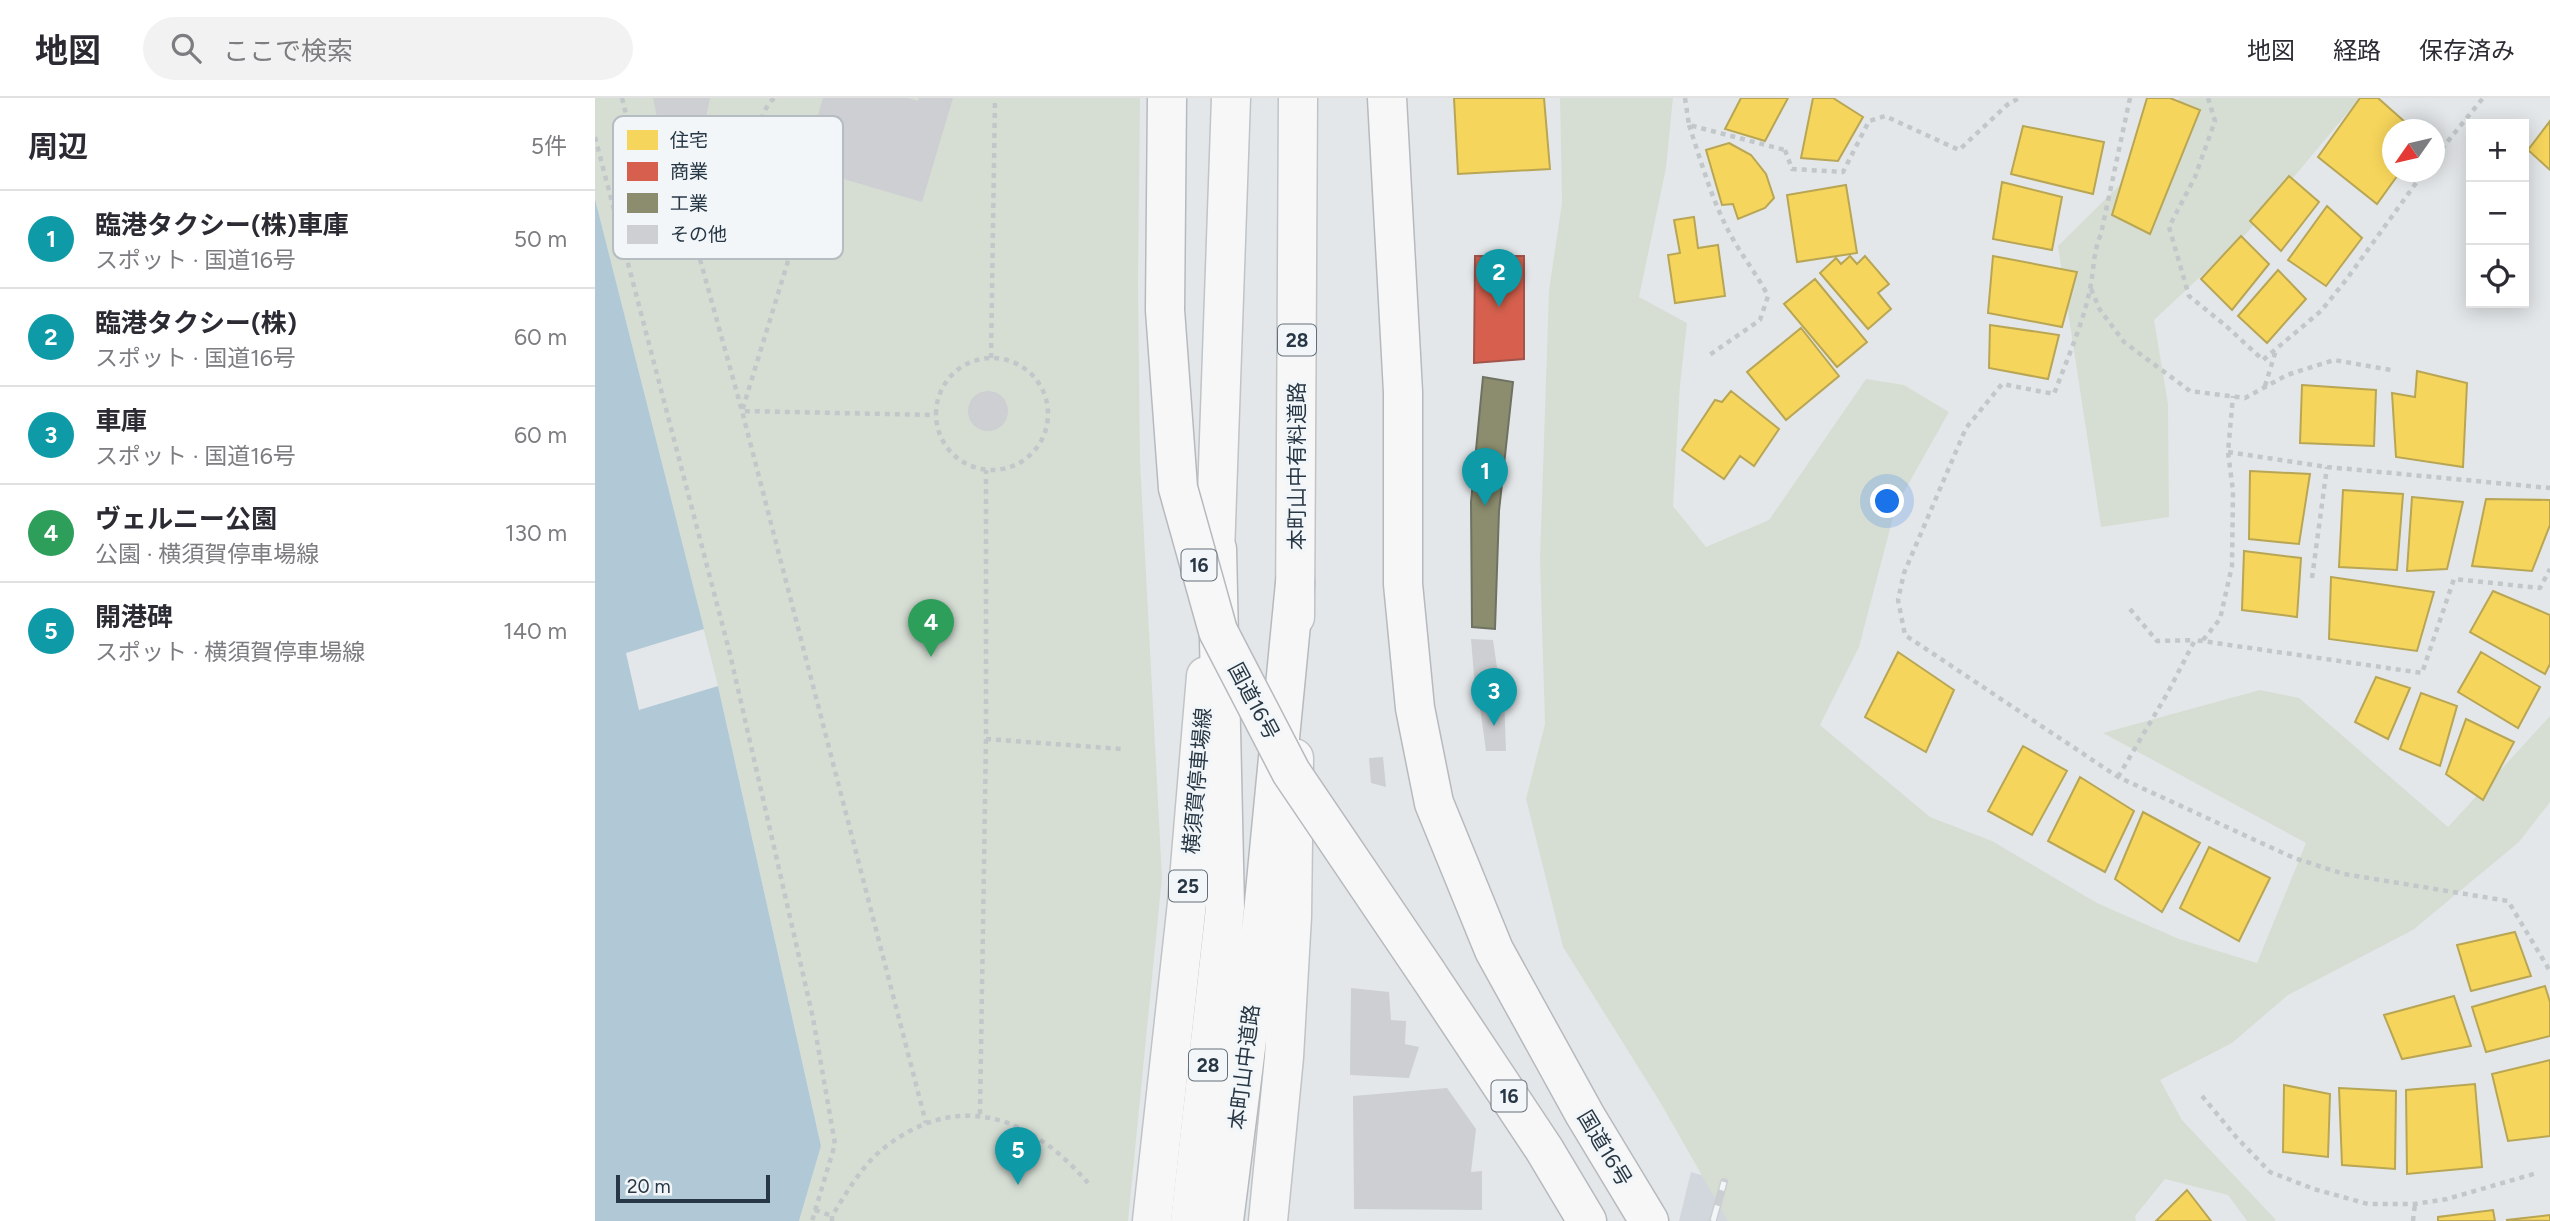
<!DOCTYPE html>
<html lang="ja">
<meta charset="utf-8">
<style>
:root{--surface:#fff;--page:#f2f2f3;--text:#2b2b33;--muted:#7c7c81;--line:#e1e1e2;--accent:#6a757e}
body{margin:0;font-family:Figtree,"Noto Sans JP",sans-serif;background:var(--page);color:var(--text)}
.controls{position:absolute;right:21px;top:21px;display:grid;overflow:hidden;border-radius:0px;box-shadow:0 4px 18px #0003}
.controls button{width:63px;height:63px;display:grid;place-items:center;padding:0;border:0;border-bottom:2px solid var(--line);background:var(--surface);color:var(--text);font:35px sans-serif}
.compass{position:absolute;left:1787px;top:21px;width:63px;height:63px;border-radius:50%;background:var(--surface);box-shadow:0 4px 18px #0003;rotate:236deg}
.scale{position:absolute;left:21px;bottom:18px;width:154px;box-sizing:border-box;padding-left:7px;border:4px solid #283745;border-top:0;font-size:19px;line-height:24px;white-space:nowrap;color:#283745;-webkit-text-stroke:5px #f2f6f8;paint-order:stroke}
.you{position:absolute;left:1293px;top:404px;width:24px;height:24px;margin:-18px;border:5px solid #fff;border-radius:50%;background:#1a73e8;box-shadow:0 0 0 10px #1a73e833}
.badge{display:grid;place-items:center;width:46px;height:46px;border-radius:50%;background:var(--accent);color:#fff;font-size:23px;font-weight:700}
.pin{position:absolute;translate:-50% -58px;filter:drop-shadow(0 2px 4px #0008)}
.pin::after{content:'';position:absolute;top:37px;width:24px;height:21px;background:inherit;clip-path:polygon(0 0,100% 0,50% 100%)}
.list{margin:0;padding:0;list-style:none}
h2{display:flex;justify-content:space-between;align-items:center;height:91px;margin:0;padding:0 28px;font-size:30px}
h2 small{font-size:23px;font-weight:400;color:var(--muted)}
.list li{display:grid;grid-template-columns:46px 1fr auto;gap:21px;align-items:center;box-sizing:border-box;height:98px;padding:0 28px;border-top:2px solid var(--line)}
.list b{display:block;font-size:26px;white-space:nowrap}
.list p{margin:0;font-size:23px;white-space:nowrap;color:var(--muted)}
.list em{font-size:23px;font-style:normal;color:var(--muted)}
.icon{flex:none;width:38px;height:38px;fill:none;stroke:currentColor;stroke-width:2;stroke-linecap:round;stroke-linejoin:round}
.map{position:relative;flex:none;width:1955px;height:1123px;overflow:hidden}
header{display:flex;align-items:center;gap:42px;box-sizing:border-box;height:98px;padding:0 35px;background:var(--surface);border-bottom:2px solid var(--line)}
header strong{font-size:33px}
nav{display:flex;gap:38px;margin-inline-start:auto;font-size:24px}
.search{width:490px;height:63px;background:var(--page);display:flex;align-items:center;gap:18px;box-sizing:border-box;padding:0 24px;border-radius:38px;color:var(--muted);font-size:26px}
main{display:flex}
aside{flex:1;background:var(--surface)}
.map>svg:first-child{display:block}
.built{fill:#d2d7dd}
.green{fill:#d6ded4}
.water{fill:#b1c9d6}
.homes{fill:#f6d55c;stroke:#b8a655;stroke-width:2}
.shops{fill:#d6604d;stroke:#a2544b;stroke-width:2}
.industry{fill:#8c8c6e;stroke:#6e7262;stroke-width:2}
.building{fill:#cdcfd2}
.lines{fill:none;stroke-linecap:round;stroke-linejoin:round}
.primary-casing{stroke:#c0c4c7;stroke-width:41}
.highway-casing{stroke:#b6babe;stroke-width:41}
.path{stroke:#c2c7c9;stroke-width:4.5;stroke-dasharray:5 5;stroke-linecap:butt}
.primary{stroke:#f7f7f7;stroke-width:38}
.highway{stroke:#f7f7f7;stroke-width:38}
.rail-casing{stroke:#cccfd1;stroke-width:8}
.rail{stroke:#f2f6f8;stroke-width:5;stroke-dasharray:16;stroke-linecap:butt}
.highway-bridge-casing{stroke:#b6babe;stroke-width:41;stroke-linecap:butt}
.highway-bridge{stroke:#f7f7f7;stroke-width:38}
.labels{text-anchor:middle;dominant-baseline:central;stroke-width:7;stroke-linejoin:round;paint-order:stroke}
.shield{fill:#f2f6f8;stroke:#65707b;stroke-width:2}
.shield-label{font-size:19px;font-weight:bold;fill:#283745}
.street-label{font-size:21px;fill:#283745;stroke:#f2f6f8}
.key{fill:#f2f6f8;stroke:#b5bdc2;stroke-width:2}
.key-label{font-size:19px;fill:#283745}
</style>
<header>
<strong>地図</strong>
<div class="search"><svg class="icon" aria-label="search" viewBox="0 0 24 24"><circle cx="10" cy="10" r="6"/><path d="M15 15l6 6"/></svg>ここで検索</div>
<nav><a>地図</a><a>経路</a><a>保存済み</a></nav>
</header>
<main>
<aside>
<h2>周辺<small>5件</small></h2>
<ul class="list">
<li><span class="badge" style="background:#0f9aa8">1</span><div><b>臨港タクシー(株)車庫</b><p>スポット · 国道16号</p></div><em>50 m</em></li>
<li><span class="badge" style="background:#0f9aa8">2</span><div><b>臨港タクシー(株)</b><p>スポット · 国道16号</p></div><em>60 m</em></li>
<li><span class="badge" style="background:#0f9aa8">3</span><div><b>車庫</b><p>スポット · 国道16号</p></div><em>60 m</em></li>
<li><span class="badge" style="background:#2e9e5b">4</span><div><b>ヴェルニー公園</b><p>公園 · 横須賀停車場線</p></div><em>130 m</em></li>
<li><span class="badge" style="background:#0f9aa8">5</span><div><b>開港碑</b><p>スポット · 横須賀停車場線</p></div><em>140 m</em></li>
</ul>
</aside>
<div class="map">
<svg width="1955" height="1123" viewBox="0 0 1955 1123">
<rect width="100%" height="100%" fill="#e4e7e9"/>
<path class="built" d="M1096,1074L1129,1084L1152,1123H1084Z"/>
<path class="green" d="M0,0H545L543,185L545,362L567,779L533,1123H204L226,1048L123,588L0,101Z
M965,0H1078L1071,70L1044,199L1092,225L1085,287L1078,408L1111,449L1174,422L1271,281L1309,287L1354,314L1301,408L1264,549L1225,627L1335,719L1397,743L1502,805L1584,841L1662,865L1711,745L1508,635L1665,592L1704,600L1853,729L1955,618V704L1924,744L1818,832L1693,897L1637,945L1565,982L1587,1022L1681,1122L1679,1123H1652L1633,1097L1570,1081L1540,1118L1541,1123H1133L1065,1004L968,849L931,701L950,626L945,461L954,192L967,105Z
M1584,0H1765L1651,136L1559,222L1573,306L1574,419L1506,429L1463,148L1565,47Z"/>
<path class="water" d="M0,101L109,531L31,555L44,612L123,588L226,1048L204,1123H0Z"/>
<path class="homes" d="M859,0H949L955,71L863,76Z
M1146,0H1193L1170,43L1130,31Z
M1218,0H1238L1268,19L1243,63L1206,60Z
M1552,0H1575L1605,12L1555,136L1517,117Z
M1765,0H1783L1819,32H1798V74H1805L1782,106L1723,59Z
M1955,23V72L1933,52Z
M1428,28L1509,44L1498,96L1416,76Z
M1134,45L1156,57L1171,76L1179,100L1170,110L1143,121L1138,106L1127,107L1111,52Z
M1694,78L1724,104L1686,153L1655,123Z
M1407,84L1467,99L1457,152L1398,141Z
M1251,87L1262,155L1202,164L1192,97Z
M1732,108L1767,140L1731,188L1693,162Z
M1099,119L1103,150L1123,147L1130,198L1080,205L1073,157L1085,155L1079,122Z
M1646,138L1674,166L1637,212L1606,181Z
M1255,158L1262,166L1270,158L1294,186L1283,195L1296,211L1273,231L1225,175L1241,160L1246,166Z
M1398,158L1482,174L1467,229L1393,215Z
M1683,172L1711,201L1672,245L1643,218Z
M1220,181L1272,244L1242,269L1189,206Z
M1395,227L1464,237L1453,281L1394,270Z
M1206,230L1244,278L1191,322L1152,274Z
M1822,273L1872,285L1868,369L1801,359L1797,295L1820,299Z
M1707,287L1781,292L1779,348L1705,345Z
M1136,293L1184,331L1159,368L1145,358L1129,381L1087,352L1120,302L1127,304Z
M1655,373L1715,376L1704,446L1654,441Z
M1748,392L1808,396L1802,472L1744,469Z
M1817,399L1868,404L1852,471L1812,473Z
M1891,401L1955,402V427L1937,473L1877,468Z
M1649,453L1706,460L1702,519L1647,512Z
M1736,479L1839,494L1822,553L1734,541Z
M1898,493L1955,517V566L1950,576L1875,534Z
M1303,554L1359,592L1331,654L1270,619Z
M1886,554L1945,589L1923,630L1863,594Z
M1781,579L1815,590L1793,641L1760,624Z
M1826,595L1862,608L1845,668L1805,651Z
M1871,621L1919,644L1888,702L1851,676Z
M1428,648L1472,673L1437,737L1393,713Z
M1485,679L1539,713L1510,774L1453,743Z
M1548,714L1605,745L1567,814L1520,781Z
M1614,749L1675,780L1644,843L1585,810Z
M1920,834L1936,878L1876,893L1862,847Z
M1950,888L1955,904V938L1891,954L1877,909Z
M1859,898L1876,948L1807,961L1789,917Z
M1955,962V1038L1913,1043L1897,976Z
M1880,986L1887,1069L1812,1076L1811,992Z
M1689,987L1735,996L1733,1059L1688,1054Z
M1744,990L1801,993L1800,1071L1747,1067Z
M1592,1092L1616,1123H1561Z
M1898,1112L1900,1123H1843V1119Z
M1955,1117V1123L1911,1122Z"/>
<path class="shops" d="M880,158H929V261L879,265Z"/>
<path class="industry" d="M888,279L918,284L904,413L900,531L877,529L876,404Z"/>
<path class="building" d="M58,0H115L111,20L63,24Z
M228,0H313L323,3L324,0H358L327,104L208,69Z
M373 313a20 20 0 1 1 40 0a20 20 0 1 1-40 0Z
M876,541L898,542L904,583L880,590Z
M909,598L911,653H891L884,602Z
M788,659L791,689L776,685L774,660Z
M756,890L794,894L796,922L811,923L810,946L824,949L814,980L755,977Z
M852,990L881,1031L876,1074L887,1073V1112L759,1111L758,998Z"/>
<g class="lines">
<defs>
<path id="primary" d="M619,483L636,0
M700,519L703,0
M557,1123L592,805L611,578
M673,1123L689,959L697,818L699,660"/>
<path id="highway" d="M792,0L808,294V486L820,610L839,705L899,852L990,1017L1054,1123
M832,875L949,1051L992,1123
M595,1123L630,810L622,451
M629,1123L668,815L700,485"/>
</defs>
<use href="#primary" class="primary-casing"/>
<use href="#highway" class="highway-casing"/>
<path class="path" d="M27,0L32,20L72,42L147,313L331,1025
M179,0C158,20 157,68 176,89C184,98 199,105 209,111L147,313L340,317
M1090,0L1094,27L1190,52L1191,54
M1535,0L1506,136C1498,154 1499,172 1495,191C1488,226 1472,261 1459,296L1407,286L1371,330L1309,475L1303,502L1310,537L1523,679L1699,760L1749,776L1913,803L1955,873
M1613,0L1620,23L1600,79L1574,129L1594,198L1630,227L1668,262L1726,213L1751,182L1829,74
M1094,27C1107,66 1118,107 1139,143C1150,162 1163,178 1173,198L1165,222L1113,258
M0,39L135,556L218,920L240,1046L217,1123
M1190,52L1197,71L1248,74L1274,23L1290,18L1364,52L1412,7L1424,0
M1840,59L1888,0
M1496,191L1505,212L1529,244L1595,293L1650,300L1692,277L1739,262L1796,272
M396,260L400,0
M341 316a56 56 0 1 1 112 0a56 56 0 1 1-112 0Z
M1670,288L1681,252
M1633,354L1732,369L1955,390
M1717,480L1732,369
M1535,511L1562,543L1600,542
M1608,542L1625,521L1637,468L1638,393L1633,354L1638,298
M391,641L527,651
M1523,679L1572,596L1600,542L1827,575L1859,481L1945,490L1955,471
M1607,998L1642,1040L1675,1074L1719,1091L1773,1106H1820L1852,1101L1942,1075
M385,1016L391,641V372
M220,1112L237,1118
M237,1123V1118C252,1094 267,1067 289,1050C364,991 436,1019 493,1085
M1818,1123L1820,1106"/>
<use href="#primary" class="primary"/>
<use href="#highway" class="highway"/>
<defs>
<path id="rail" d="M1118,1123L1129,1084"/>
</defs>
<use href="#rail" class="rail-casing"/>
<use href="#rail" class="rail"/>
<defs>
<path id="highway-bridge" d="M572,0L570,212L583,390L623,533L696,674L832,875"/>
</defs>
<use href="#highway-bridge" class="highway-bridge-casing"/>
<use href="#highway-bridge" class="highway-bridge"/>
</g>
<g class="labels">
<g class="shield">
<rect x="683" y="226.5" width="38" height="31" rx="5"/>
<rect x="586.5" y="451.5" width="35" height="31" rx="5"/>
<rect x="574" y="772.5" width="38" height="31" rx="5"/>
<rect x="594" y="951.5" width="38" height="31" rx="5"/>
<rect x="896.5" y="982.5" width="35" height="31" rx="5"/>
</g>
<g class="shield-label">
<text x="702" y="242">28</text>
<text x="604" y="467">16</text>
<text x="593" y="788">25</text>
<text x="613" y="967">28</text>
<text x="914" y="998">16</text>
</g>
<g class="street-label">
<text transform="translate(701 368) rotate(-90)">本町山中有料道路</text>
<text transform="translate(659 603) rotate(62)">国道16号</text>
<text transform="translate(602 683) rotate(-85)">横須賀停車場線</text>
<text transform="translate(649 969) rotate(-83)">本町山中道路</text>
<text transform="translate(1010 1050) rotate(59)">国道16号</text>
</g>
</g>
<rect x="18" y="18" width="230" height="143" rx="10" class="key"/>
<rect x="32" y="32" width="31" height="20" fill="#f6d55c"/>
<rect x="32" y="64" width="31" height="19" fill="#d6604d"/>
<rect x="32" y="95" width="31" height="20" fill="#8c8c6e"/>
<rect x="32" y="127" width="31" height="19" fill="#cdcfd2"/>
<g class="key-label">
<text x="75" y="49">住宅</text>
<text x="75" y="80">商業</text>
<text x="75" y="112">工業</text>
<text x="75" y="143">その他</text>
</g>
</svg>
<div class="controls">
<button>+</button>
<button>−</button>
<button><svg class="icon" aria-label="locate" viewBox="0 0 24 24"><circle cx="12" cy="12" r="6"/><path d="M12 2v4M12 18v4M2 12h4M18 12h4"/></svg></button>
</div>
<svg class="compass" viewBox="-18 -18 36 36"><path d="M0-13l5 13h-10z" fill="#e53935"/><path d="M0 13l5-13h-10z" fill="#7c7c81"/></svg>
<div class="scale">20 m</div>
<div class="you"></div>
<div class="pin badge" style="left:890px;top:408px;background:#0f9aa8">1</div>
<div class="pin badge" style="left:904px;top:209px;background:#0f9aa8">2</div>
<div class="pin badge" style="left:899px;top:628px;background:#0f9aa8">3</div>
<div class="pin badge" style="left:336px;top:559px;background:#2e9e5b">4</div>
<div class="pin badge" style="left:423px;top:1087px;background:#0f9aa8">5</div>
</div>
</main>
